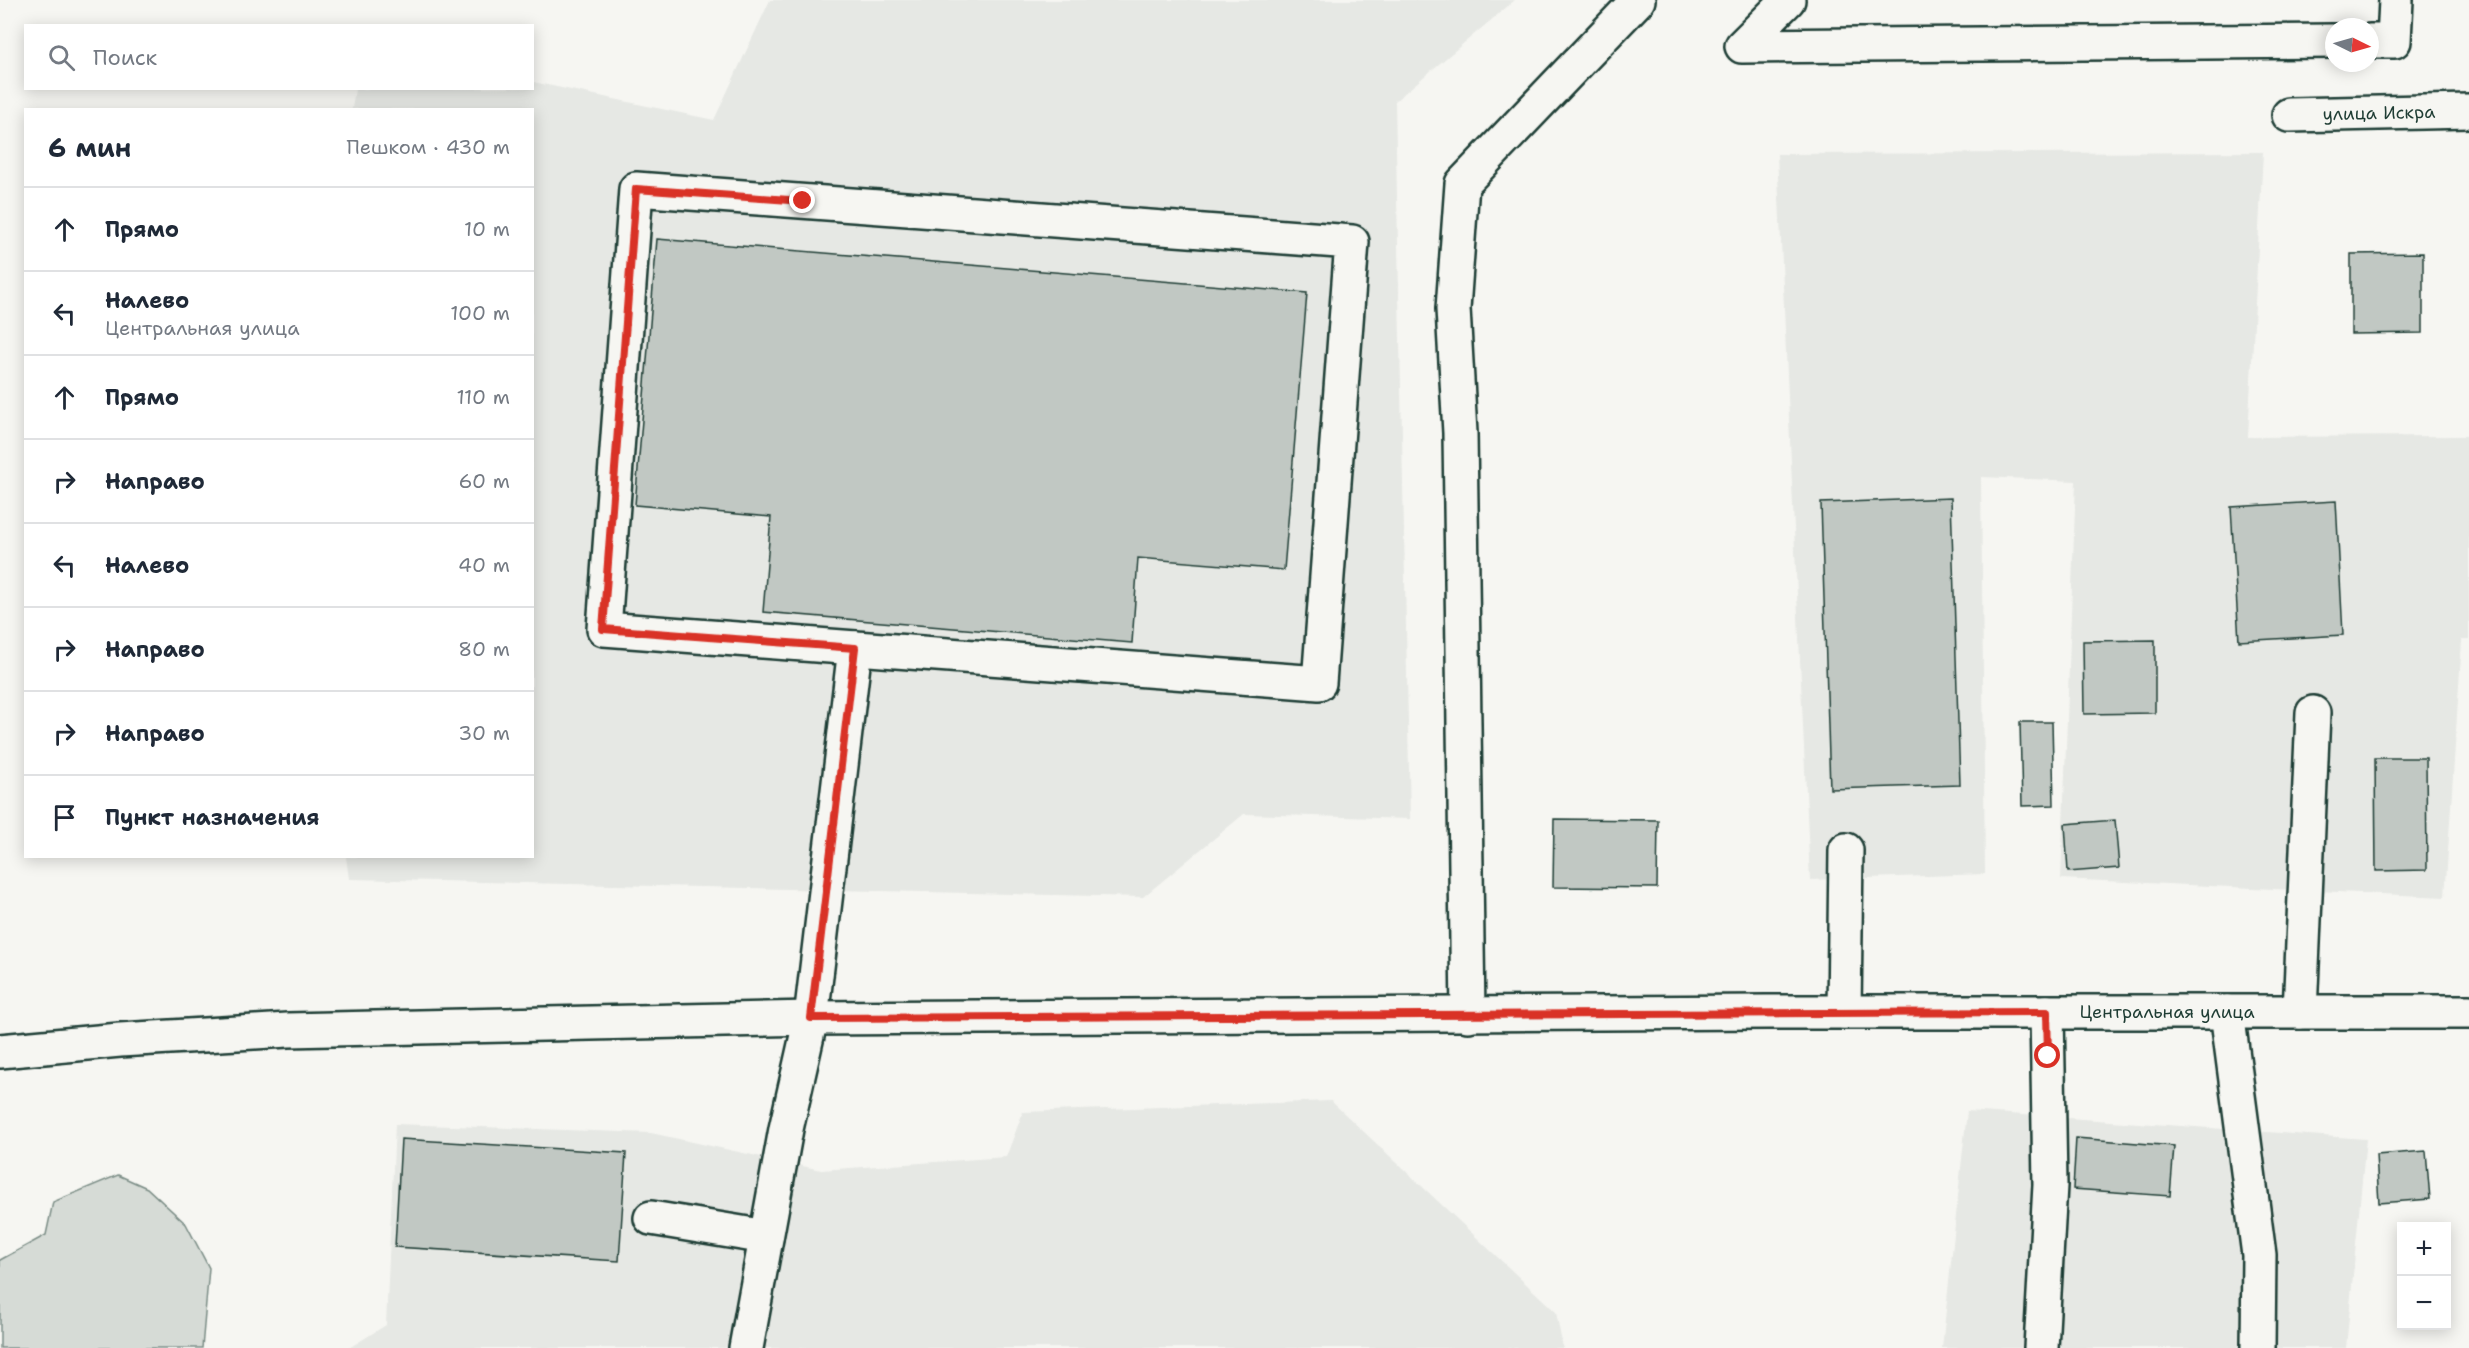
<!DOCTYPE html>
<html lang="ru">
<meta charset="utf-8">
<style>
:root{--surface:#fff;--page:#f2f2f3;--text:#1f2937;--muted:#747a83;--line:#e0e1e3}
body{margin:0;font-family:"Shantell Sans",sans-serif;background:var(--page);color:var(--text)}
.controls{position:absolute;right:18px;bottom:18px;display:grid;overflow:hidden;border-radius:0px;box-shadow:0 3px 15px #0003}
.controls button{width:54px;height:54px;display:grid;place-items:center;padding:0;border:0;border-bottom:2px solid var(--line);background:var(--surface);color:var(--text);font:30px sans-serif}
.compass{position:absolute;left:2325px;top:18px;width:54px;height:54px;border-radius:50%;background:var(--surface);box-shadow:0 3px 15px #0003;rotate:95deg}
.stop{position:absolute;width:18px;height:18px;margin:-14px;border:4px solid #d93025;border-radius:50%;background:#fff}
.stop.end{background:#d93025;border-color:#fff;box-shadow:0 2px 6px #0008}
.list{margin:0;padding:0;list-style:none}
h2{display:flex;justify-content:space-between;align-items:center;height:78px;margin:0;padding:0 24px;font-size:26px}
h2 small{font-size:20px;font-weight:400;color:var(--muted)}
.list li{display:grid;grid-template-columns:39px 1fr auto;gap:18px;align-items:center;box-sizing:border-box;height:84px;padding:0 24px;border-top:2px solid var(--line)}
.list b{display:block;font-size:22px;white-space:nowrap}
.list p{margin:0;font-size:20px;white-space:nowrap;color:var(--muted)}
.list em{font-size:20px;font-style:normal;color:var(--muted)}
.icon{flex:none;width:33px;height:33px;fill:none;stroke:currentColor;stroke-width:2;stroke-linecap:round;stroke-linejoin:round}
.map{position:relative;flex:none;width:2469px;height:1348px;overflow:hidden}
.search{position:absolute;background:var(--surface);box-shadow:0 3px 15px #0003;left:24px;top:24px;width:510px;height:66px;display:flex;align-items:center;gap:15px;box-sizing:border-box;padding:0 21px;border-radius:0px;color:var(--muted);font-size:22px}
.panel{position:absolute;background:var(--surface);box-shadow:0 3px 15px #0003;left:24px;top:108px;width:510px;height:750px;border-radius:0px}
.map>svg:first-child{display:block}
.built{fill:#e6e8e4}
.green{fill:#d6dbd6;stroke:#7a8c85;stroke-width:1.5}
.building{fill:#c1c8c3;stroke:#1f3d34;stroke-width:1.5}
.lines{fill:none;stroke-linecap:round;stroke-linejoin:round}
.minor-casing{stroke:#1f3d34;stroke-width:38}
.major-casing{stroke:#1f3d34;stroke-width:38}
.minor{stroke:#f6f6f2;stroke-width:33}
.major{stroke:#f6f6f2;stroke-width:33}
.route{stroke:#d93025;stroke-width:8}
.labels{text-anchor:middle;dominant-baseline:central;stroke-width:4.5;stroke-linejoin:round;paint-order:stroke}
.street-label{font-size:18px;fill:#1f3d34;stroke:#f6f6f2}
</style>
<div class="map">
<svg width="2469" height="1348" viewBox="0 0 2469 1348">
<rect width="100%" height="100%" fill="#f6f6f2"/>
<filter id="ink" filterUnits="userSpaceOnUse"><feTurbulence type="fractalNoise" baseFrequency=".0167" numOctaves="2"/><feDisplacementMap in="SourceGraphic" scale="12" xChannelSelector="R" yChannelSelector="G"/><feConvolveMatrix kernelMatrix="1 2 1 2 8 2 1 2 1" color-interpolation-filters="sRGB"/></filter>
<g filter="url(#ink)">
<path class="built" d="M770,0H1515L1395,101L1410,819L1244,814L1143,897L349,879L346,857L532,856V110L352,109L355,89L532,88L533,82L714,120Z
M2263,152L2248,437L2469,436V640H2462L2445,897L2061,879L2076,481L1981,477L1985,874L1810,880L1777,154Z
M1331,1101L1556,1312L1563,1348H349L386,1325L395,1124L651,1133L821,1170L1006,1157L1023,1112Z
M1967,1111L2366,1139L2346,1348H1942Z"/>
<path class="green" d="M118,1175L147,1188L186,1224L209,1268L202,1348H0V1260L46,1235L53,1202Z"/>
<path class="building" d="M657,239L1307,293L1284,570L1138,558L1132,643L763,612L771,517L635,505Z
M2423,253V333L2351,334V254Z
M1951,498L1960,785L1830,789L1821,503Z
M2336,501L2343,635L2239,641L2231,507Z
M2155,640V713L2084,714L2083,641Z
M2020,722H2052L2054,805L2022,806Z
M2375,758H2426L2427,870L2376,871Z
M1554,819L1658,820L1657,888L1553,887Z
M2115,820L2119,868L2068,872L2065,824Z
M2076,1138L2174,1146L2170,1196L2073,1189Z
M401,1139L626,1153L619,1261L395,1247Z
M2426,1151L2430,1199L2379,1203L2376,1155Z"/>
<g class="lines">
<defs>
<g id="minor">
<path d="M1788,0L1742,46L2334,41"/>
<path d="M2370,41H2394L2396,0"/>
<path id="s1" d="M2289,115L2469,111"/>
<path d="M636,189L1352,242L1319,683L604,629Z"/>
<path d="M1844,1012L1846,850"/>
<path d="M2227,1012L2259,1255L2258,1348"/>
<path d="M2300,1012L2313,713"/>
<path d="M1468,1015L1460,433L1453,309L1462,184L1638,0"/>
<path d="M651,1218L766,1237"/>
<path d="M746,1348L786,1129L811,1018L855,648"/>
<path d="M2041,1348L2050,1185L2047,1012"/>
</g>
<g id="major">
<path id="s2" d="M0,1051L120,1040L288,1030L811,1018L1768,1012H2469"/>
</g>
</defs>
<use href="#minor" class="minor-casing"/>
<use href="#major" class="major-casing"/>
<use href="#minor" class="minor"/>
<use href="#major" class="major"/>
</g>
</g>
<g class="lines" filter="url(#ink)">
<path class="route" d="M803,201L636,189L603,629L855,648L811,1018L2047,1012L2048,1056"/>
</g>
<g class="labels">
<g class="street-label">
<text stroke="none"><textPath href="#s1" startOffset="90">улица Искра</textPath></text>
<text stroke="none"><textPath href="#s2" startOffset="2168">Центральная улица</textPath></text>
</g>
</g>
</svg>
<div class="controls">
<button>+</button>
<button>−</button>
</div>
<svg class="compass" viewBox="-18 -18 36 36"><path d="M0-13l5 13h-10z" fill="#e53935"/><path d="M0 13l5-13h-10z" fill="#747a83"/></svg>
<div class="stop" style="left:2048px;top:1056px"></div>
<div class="stop end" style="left:803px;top:201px"></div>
<div class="search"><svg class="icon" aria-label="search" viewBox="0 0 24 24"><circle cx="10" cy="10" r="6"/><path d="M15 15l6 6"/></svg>Поиск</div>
<section class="panel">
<h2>6 мин<small>Пешком · 430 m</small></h2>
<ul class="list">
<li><svg class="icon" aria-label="ahead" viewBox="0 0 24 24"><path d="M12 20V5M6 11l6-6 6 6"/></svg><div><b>Прямо</b></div><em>10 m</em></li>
<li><svg class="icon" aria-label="left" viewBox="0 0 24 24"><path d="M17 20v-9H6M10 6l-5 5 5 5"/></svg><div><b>Налево</b><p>Центральная улица</p></div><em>100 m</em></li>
<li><svg class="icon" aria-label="ahead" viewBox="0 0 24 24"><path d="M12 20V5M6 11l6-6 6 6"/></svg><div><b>Прямо</b></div><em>110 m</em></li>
<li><svg class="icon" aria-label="right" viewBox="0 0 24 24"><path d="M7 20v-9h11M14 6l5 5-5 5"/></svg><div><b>Направо</b></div><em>60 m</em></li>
<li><svg class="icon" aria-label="left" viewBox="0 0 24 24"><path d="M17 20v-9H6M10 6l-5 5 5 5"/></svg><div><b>Налево</b></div><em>40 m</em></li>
<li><svg class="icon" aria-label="right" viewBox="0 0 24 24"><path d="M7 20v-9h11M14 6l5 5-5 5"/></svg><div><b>Направо</b></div><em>80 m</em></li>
<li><svg class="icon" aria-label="right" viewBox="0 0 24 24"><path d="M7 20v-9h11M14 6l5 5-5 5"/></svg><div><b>Направо</b></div><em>30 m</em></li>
<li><svg class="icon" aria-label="arrive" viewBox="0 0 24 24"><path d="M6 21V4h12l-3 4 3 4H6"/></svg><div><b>Пункт назначения</b></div></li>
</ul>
</section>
</div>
